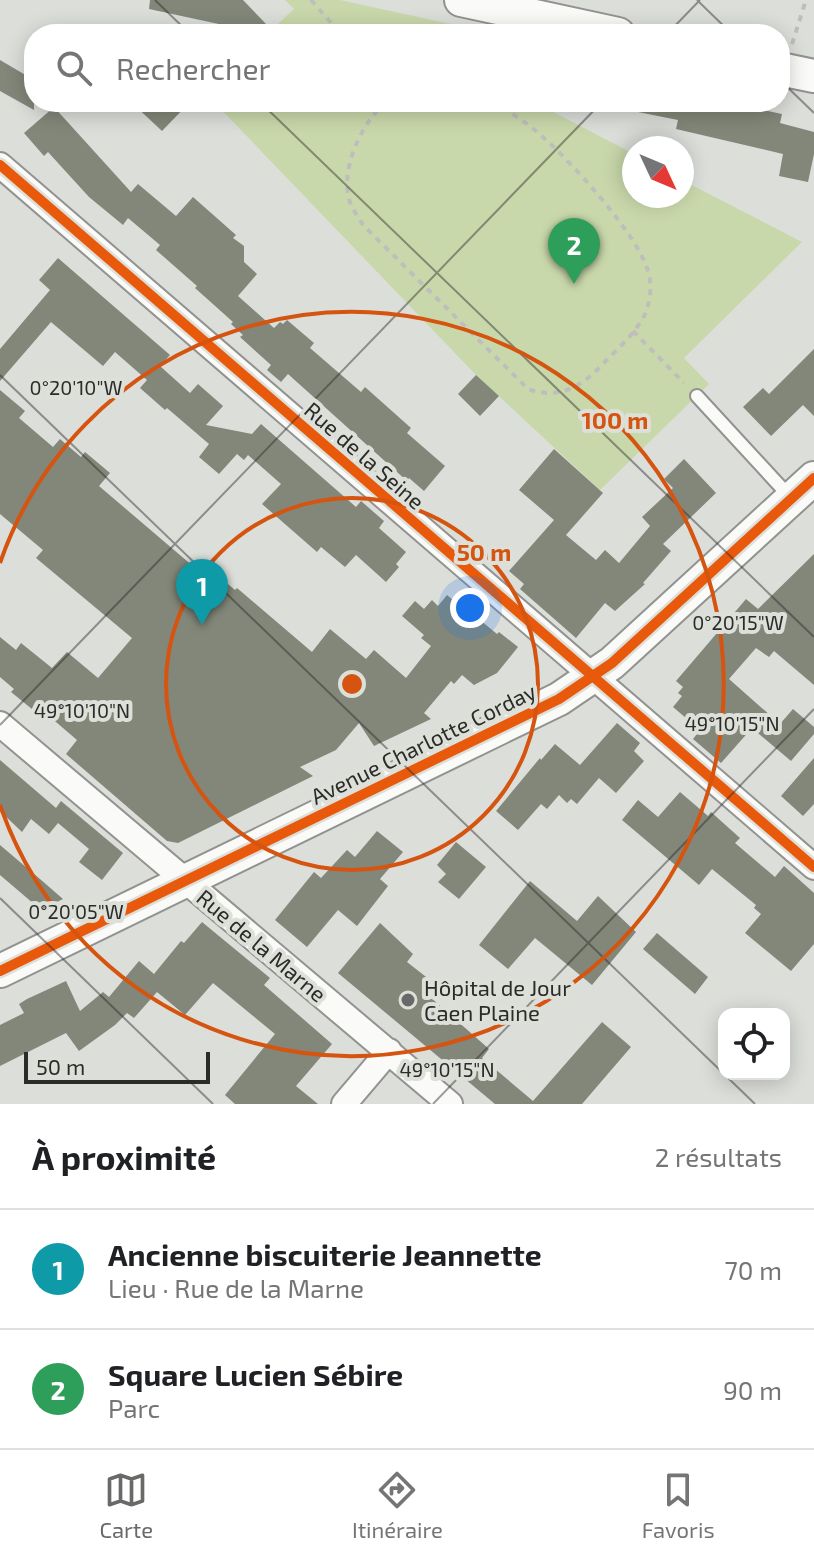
<!DOCTYPE html>
<html lang="fr">
<meta charset="utf-8">
<style>
:root{--surface:#fff;--page:#f2f2f2;--text:#202124;--muted:#757577;--line:#e0e0e0;--accent:#696a67}
body{margin:0;font-family:"Exo 2",sans-serif;background:var(--page);color:var(--text)}
.controls{position:absolute;right:24px;bottom:24px;display:grid;overflow:hidden;border-radius:16px;box-shadow:0 4px 20px #0003}
.controls button{width:72px;height:72px;display:grid;place-items:center;padding:0;border:0;border-bottom:2px solid var(--line);background:var(--surface);color:var(--text);font:40px sans-serif}
.compass{position:absolute;left:622px;top:136px;width:72px;height:72px;border-radius:50%;background:var(--surface);box-shadow:0 4px 20px #0003;rotate:134deg}
.scale{position:absolute;left:24px;bottom:20px;width:186px;box-sizing:border-box;padding-left:8px;border:4px solid #2b2b29;border-top:0;font-size:22px;line-height:28px;white-space:nowrap;color:#2b2b29;-webkit-text-stroke:6px #dddfd9;paint-order:stroke}
.you{position:absolute;left:470px;top:608px;width:28px;height:28px;margin:-20px;border:6px solid #fff;border-radius:50%;background:#1a73e8;box-shadow:0 0 0 12px #1a73e833}
.badge{display:grid;place-items:center;width:52px;height:52px;border-radius:50%;background:var(--accent);color:#fff;font-size:26px;font-weight:700}
.pin{position:absolute;translate:-50% -66px;filter:drop-shadow(0 2px 4px #0008)}
.pin::after{content:'';position:absolute;top:42px;width:28px;height:24px;background:inherit;clip-path:polygon(0 0,100% 0,50% 100%)}
.list{margin:0;padding:0;list-style:none}
h2{display:flex;justify-content:space-between;align-items:center;height:104px;margin:0;padding:0 32px;font-size:34px}
h2 small{font-size:26px;font-weight:400;color:var(--muted)}
.list li{display:grid;grid-template-columns:52px 1fr auto;gap:24px;align-items:center;box-sizing:border-box;height:120px;padding:0 32px;border-top:2px solid var(--line)}
.list b{display:block;font-size:30px;white-space:nowrap}
.list p{margin:0;font-size:26px;white-space:nowrap;color:var(--muted)}
.list em{font-size:26px;font-style:normal;color:var(--muted)}
.icon{flex:none;width:44px;height:44px;fill:none;stroke:currentColor;stroke-width:2;stroke-linecap:round;stroke-linejoin:round}
.map{position:relative;flex:none;width:814px;height:1104px;overflow:hidden}
.search{position:absolute;background:var(--surface);box-shadow:0 4px 20px #0003;left:24px;right:24px;top:24px;height:88px;display:flex;align-items:center;gap:20px;box-sizing:border-box;padding:0 28px;border-radius:32px;color:var(--muted);font-size:30px}
.sheet{height:344px;background:var(--surface)}
nav{display:flex;justify-content:space-around;align-items:center;box-sizing:border-box;height:112px;border-top:2px solid var(--line);background:var(--surface);font-size:22px;color:var(--muted)}
nav a{display:grid;justify-items:center;gap:4px}
nav .on{color:var(--accent)}
.map>svg:first-child{display:block}
.green{fill:#c9d8ab}
.building{fill:#828779}
.lines{fill:none;stroke-linecap:round;stroke-linejoin:round}
.service-casing{stroke:#929390;stroke-width:16}
.minor-casing{stroke:#929390;stroke-width:28}
.tertiary-casing{stroke:#929390;stroke-width:36}
.path{stroke:#bebebc;stroke-width:4;stroke-dasharray:6 6;stroke-linecap:butt}
.service{stroke:#fafaf9;stroke-width:12}
.minor{stroke:#fafaf9;stroke-width:24}
.tertiary{stroke:#fafaf9;stroke-width:32}
.cycleway-casing{stroke:#dddfd9;stroke-width:15}
.cycleway{stroke:#e8590c;stroke-width:10}
.ticks{fill:none;stroke:#2b2b29;stroke-width:2;stroke-opacity:0.45}
.ring{fill:none;stroke:#d5540f;stroke-width:4}
.poi-dot{fill:#696a67;stroke:#dddfd9;stroke-width:3}
.labels{text-anchor:middle;dominant-baseline:central;stroke-width:8;stroke-linejoin:round;paint-order:stroke}
.street-label{font-size:22px;fill:#2b2b29;stroke:#dddfd9}
.poi-label{font-size:22px;fill:#2b2b29;stroke:#dddfd9;text-anchor:start}
.ticks-label{font-size:20px;text-anchor:middle;fill:#2b2b29;stroke:#dddfd9;stroke-width:8;stroke-linejoin:round;paint-order:stroke}
.centre{fill:#d5540f;stroke:#dddfd9;stroke-width:4}
.ring-label{font-size:24px;text-anchor:middle;font-weight:bold;fill:#d5540f;stroke:#dddfd9;stroke-width:8;stroke-linejoin:round;paint-order:stroke}
</style>
<div class="map">
<svg width="814" height="1104" viewBox="0 0 814 1104">
<rect width="100%" height="100%" fill="#dcdeda"/>
<path class="green" d="M285,0H340L469,28L468,34H267L294,9Z
M214,102H534L634,154V196H682V180L802,242L684,358L709,384L600,490L476,375Z"/>
<path class="building" d="M150,0H243L266,24L255,34H220L228,26L149,9Z
M0,60L34,80V110L0,91Z
M131,102H190L162,131Z
M634,102H727L782,114L780,123L814,132V154L808,182L779,176L783,154L676,129L678,120L633,111Z
M54,107L131,192L138,184L176,216L193,197L236,235L233,238L244,246V262L257,274L238,296L274,328L280,322L283,324L287,320L314,343L310,348L361,392L365,387L411,428L407,433L445,466L424,491L409,478L407,481L288,374L281,382L267,370L271,365L240,337L243,335L231,324L233,322L195,288L197,286L156,250L160,245L128,218L123,225L89,197L48,152L44,156L24,133Z
M58,258L170,355L160,366L190,393L198,384L223,406L206,425L252,434L261,424L356,507L361,501L384,521L379,528L406,552L396,564L399,567L386,582L356,555L345,567L321,547L317,552L262,504L281,484L248,455L244,460L237,454L219,474L199,457L209,444L167,408L165,410L140,388L147,380L115,352L103,366L51,322L0,381V349L50,290L39,280Z
M814,349V416L803,405L771,436L743,407L763,388L769,394Z
M476,375L499,396L480,416L458,394Z
M0,390L25,411L19,418L53,447L60,439L81,457L85,452L110,473L99,486L201,573L207,566L235,590L237,588L312,652L330,629L366,659L374,650L406,678L431,646L421,638L424,635L402,616L415,601L424,609L432,600L438,606L447,595L479,622L480,620L497,634L499,632L518,647L497,673L474,685L462,675L454,684L451,681L424,713L431,719L374,746L359,723L336,750L300,767L313,776L178,843L167,841L66,754L77,740L42,710L38,714L11,692L14,689L0,677V637L16,650L21,643L52,668L67,652L98,678L132,638L36,558L43,550L0,514Z
M554,449L603,493L566,535L596,560L605,550L619,563L650,526L642,517L673,488L664,479L684,459L716,493L663,544L671,551L643,583L645,584L615,611L605,603L576,638L520,589L524,584L509,571L554,520L519,490Z
M814,554V685L774,651L769,657L756,648L729,679L780,724L793,709L814,727V734L791,761L752,728L721,763L693,739L700,730L673,707L682,696L678,693L683,687L676,681L746,599L758,609Z
M617,723L640,743L634,751L644,761L616,793L599,778L577,804L571,799L567,803L559,795L547,809L541,804L518,830L496,811L540,758L541,760L555,744L580,765Z
M814,758V804L803,816L781,796Z
M0,760L56,808L61,801L123,853L102,880L79,862L89,849L58,823L49,834L31,819L22,832L0,811Z
M680,792L708,816L711,812L740,838L735,843L775,877L784,866L814,893V944L791,971L745,933L761,914L754,908L756,905L712,869L699,885L622,820L638,800L658,817Z
M377,831L403,852L380,879L388,886L357,926L338,910L307,947L275,920L314,872L321,878L347,850L355,857Z
M456,842L486,867L459,899L438,882L446,874L437,865Z
M0,845L40,879L63,899L41,910L0,875Z
M530,881L577,921L598,896L636,932L592,985L535,938L508,969L479,945Z
M202,922L270,978L264,985L332,1044L296,1086L318,1104H235L225,1095L275,1034L213,983L185,1015L157,992L134,1018L127,1013L115,1025L79,1051L66,1033L0,1066V1025L24,1013L19,1004L27,999L66,981L80,1011L103,992L109,997L139,961L154,974L181,941L184,943Z
M380,923L413,954L407,962L430,980L427,984L434,990L429,996L489,1049L482,1058L533,1101L602,1022L631,1047L582,1104H495L338,973Z
M657,933L708,977L695,994L643,949Z"/>
<g class="lines">
<defs>
<path id="service" d="M697,396L790,497"/>
<path id="minor" d="M0,165L814,867
M0,724L450,1104
M344,1104L389,1051"/>
<path id="tertiary" d="M461,0L618,34
M780,69L814,76
M0,971L559,699L612,663L814,478"/>
</defs>
<use href="#service" class="service-casing"/>
<use href="#minor" class="minor-casing"/>
<use href="#tertiary" class="tertiary-casing"/>
<path class="path" d="M311,0L341,34
M792,44L806,0
M386,102C362,122 339,170 350,202C353,210 359,218 363,225L528,389C559,400 581,387 603,364C619,347 645,326 649,301C651,292 651,280 648,271C637,234 573,164 544,138C529,124 511,113 494,102
M633,331L684,383"/>
<use href="#service" class="service"/>
<use href="#minor" class="minor"/>
<use href="#tertiary" class="tertiary"/>
<defs>
<path id="cycleway" d="M0,165L814,867
M0,971L559,699L612,663L814,478"/>
</defs>
<use href="#cycleway" class="cycleway-casing"/>
<use href="#cycleway" class="cycleway"/>
</g>
<path class="ticks" d="M155,0L190,34M697,0L732,34M667,34L700,0M780,80L814,113M260,102L814,637M0,375L724,1074M0,725L602,102M0,898L213,1104M724,1074L755,1104M433,1104L814,709"/>
<g class="ring">
<circle cx="352" cy="684" r="186"/>
<path d="M0 563A372 372 0 1 1 0 805"/>
</g>
<circle class="poi-dot" cx="408" cy="1000" r="8"/>
<g class="labels">
<g class="street-label">
<text transform="translate(365 455) rotate(41)">Rue de la Seine</text>
<text transform="translate(423 743) rotate(-26)">Avenue Charlotte Corday</text>
<text transform="translate(262 945) rotate(40)">Rue de la Marne</text>
</g>
<g class="poi-label">
<text x="424" y="987">Hôpital de Jour<tspan x="424" dy="25">Caen Plaine</tspan></text>
</g>
</g>
<g class="ticks-label">
<text x="76" y="395">0°20'10"W</text>
<text x="738" y="630">0°20'15"W</text>
<text x="82" y="718">49°10'10"N</text>
<text x="732" y="731">49°10'15"N</text>
<text x="76" y="919">0°20'05"W</text>
<text x="447" y="1077">49°10'15"N</text>
</g>
<circle cx="352" cy="684" r="12" class="centre"/>
<g class="ring-label">
<text x="615" y="429">100 m</text>
<text x="484" y="561">50 m</text>
</g>
</svg>
<div class="controls">
<button><svg class="icon" aria-label="locate" viewBox="0 0 24 24"><circle cx="12" cy="12" r="6"/><path d="M12 2v4M12 18v4M2 12h4M18 12h4"/></svg></button>
</div>
<svg class="compass" viewBox="-18 -18 36 36"><path d="M0-13l5 13h-10z" fill="#e53935"/><path d="M0 13l5-13h-10z" fill="#757577"/></svg>
<div class="scale">50 m</div>
<div class="you"></div>
<div class="pin badge" style="left:202px;top:625px;background:#0f9aa8">1</div>
<div class="pin badge" style="left:574px;top:284px;background:#2e9e5b">2</div>
<div class="search"><svg class="icon" aria-label="search" viewBox="0 0 24 24"><circle cx="10" cy="10" r="6"/><path d="M15 15l6 6"/></svg>Rechercher</div>
</div>
<section class="sheet">
<h2>À proximité<small>2 résultats</small></h2>
<ul class="list">
<li><span class="badge" style="background:#0f9aa8">1</span><div><b>Ancienne biscuiterie Jeannette</b><p>Lieu · Rue de la Marne</p></div><em>70 m</em></li>
<li><span class="badge" style="background:#2e9e5b">2</span><div><b>Square Lucien Sébire</b><p>Parc</p></div><em>90 m</em></li>
</ul>
</section>
<nav>
<a class="on"><svg class="icon" aria-label="map" viewBox="0 0 24 24"><path d="M3 6l6-2 6 2 6-2v14l-6 2-6-2-6 2zM9 4v14M15 6v14"/></svg>Carte</a>
<a><svg class="icon" aria-label="directions" viewBox="0 0 24 24"><path d="M12 3l9 9-9 9-9-9zM9 14v-3h6M13 9l2 2-2 2"/></svg>Itinéraire</a>
<a><svg class="icon" aria-label="saved" viewBox="0 0 24 24"><path d="M7 4h10v16l-5-4-5 4z"/></svg>Favoris</a>
</nav>
